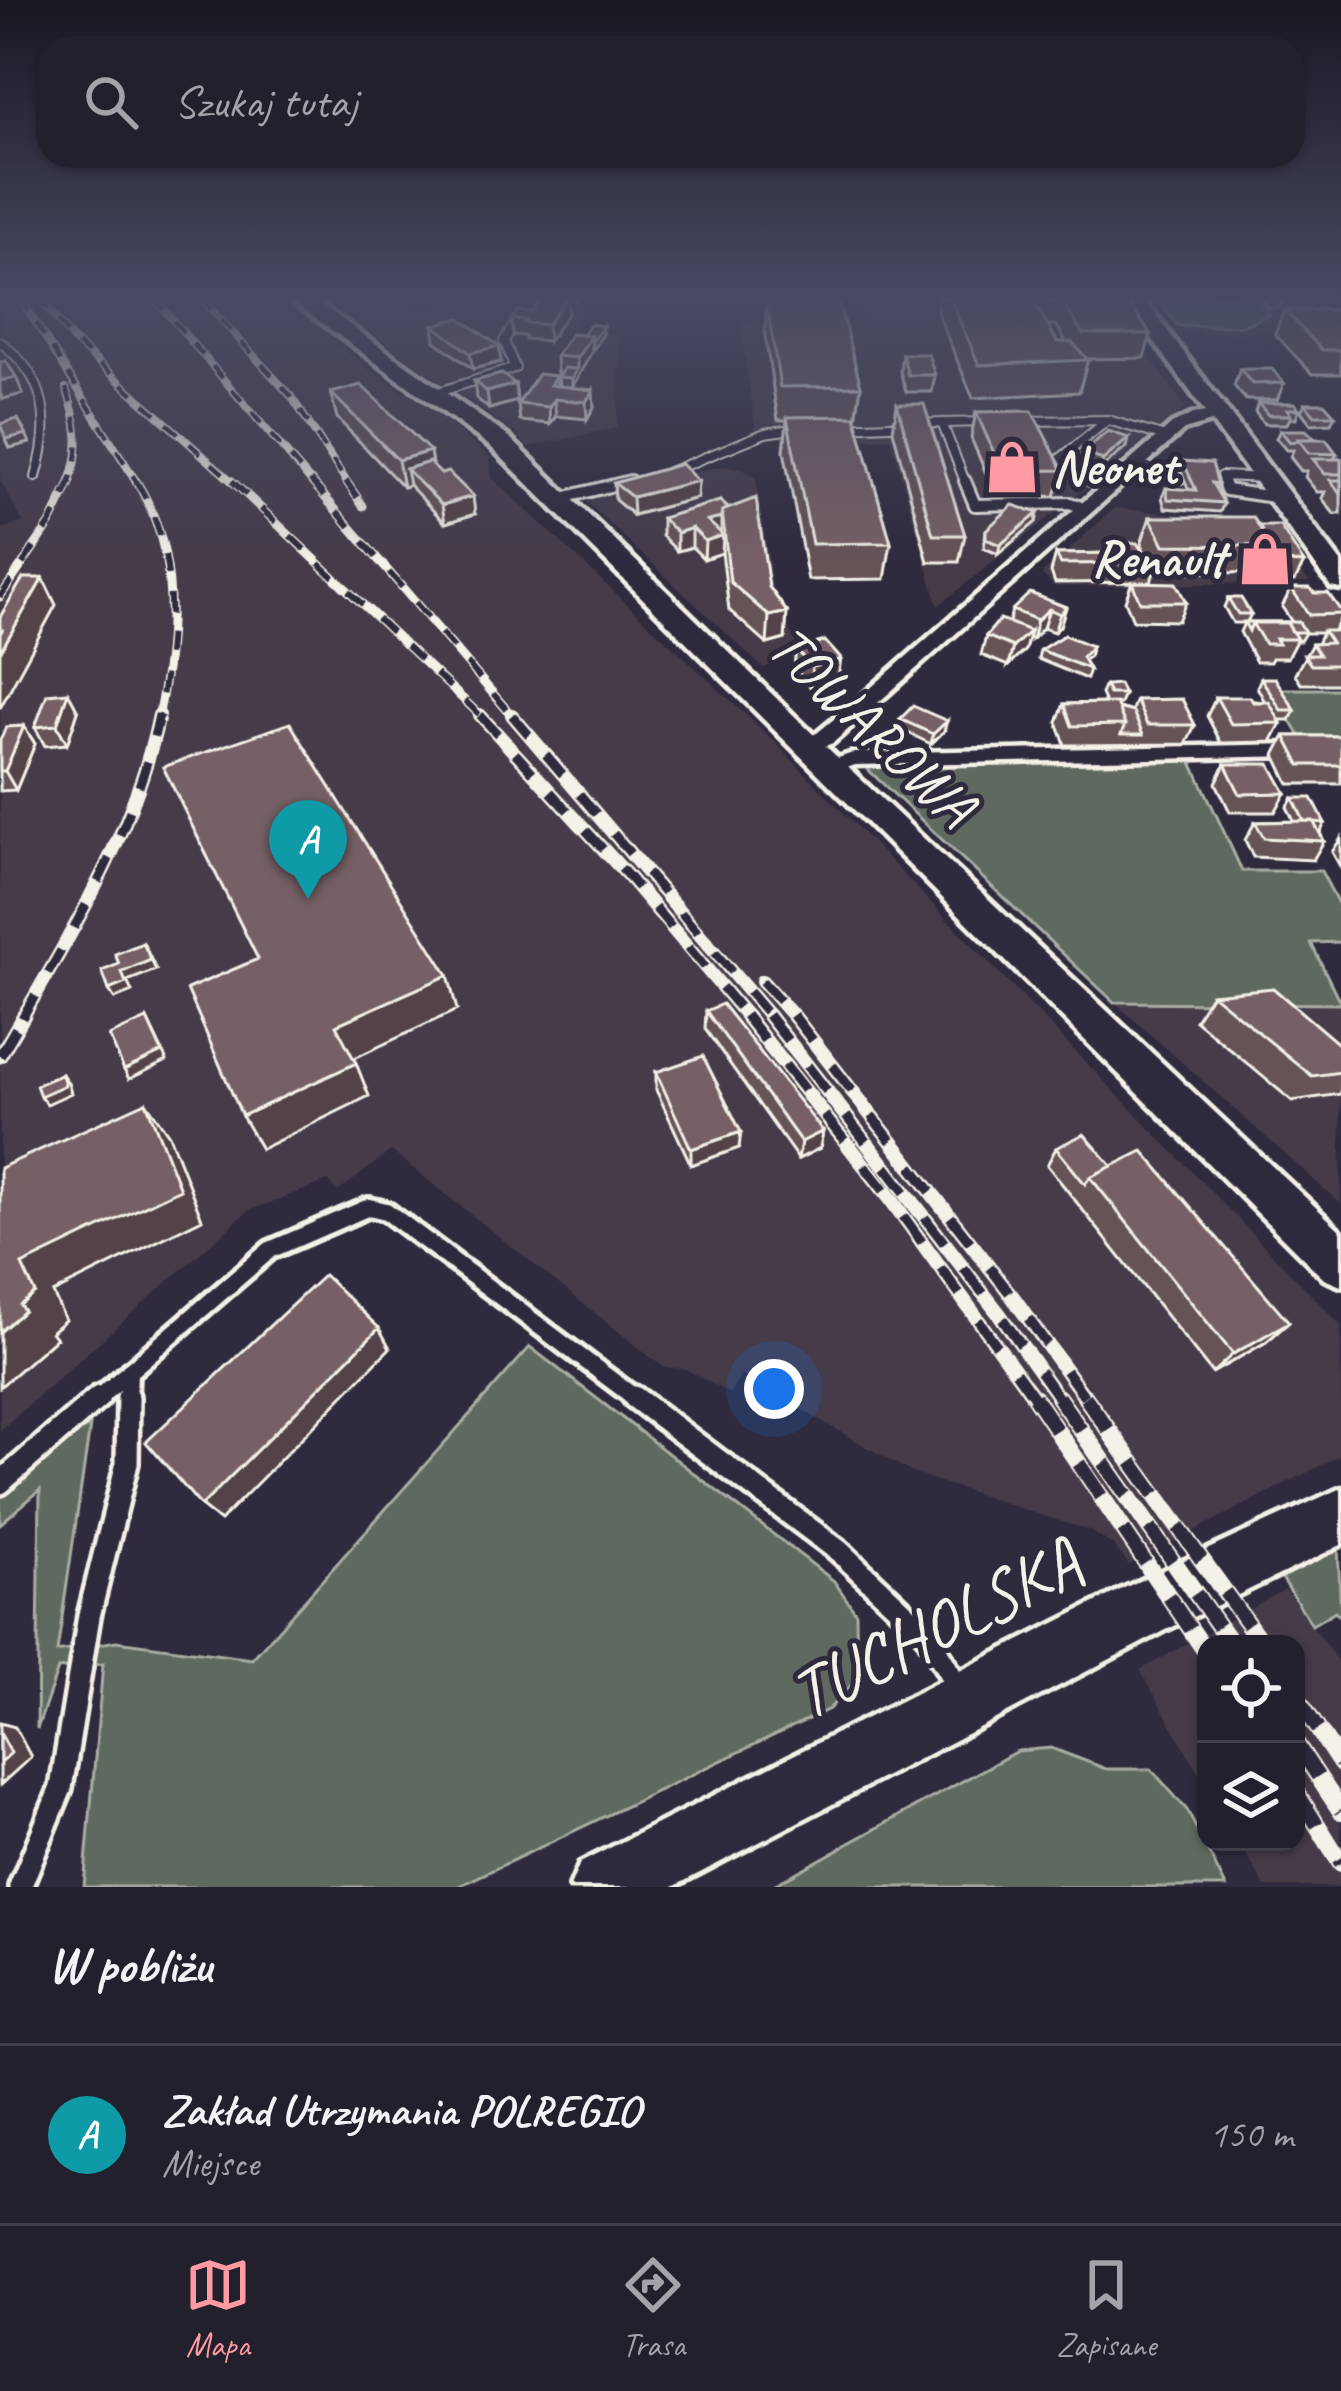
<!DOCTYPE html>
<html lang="pl">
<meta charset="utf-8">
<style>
:root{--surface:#23202e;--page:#2f2d3a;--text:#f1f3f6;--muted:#a3a3aa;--line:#403e4a;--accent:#ff9aa2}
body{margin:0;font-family:Caveat,sans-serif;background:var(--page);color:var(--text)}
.controls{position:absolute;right:36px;bottom:36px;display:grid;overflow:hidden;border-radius:24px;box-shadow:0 3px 9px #0004}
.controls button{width:108px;height:108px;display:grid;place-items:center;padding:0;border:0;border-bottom:3px solid var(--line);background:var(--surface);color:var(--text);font:60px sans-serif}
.you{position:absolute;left:774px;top:1389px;width:42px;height:42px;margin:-30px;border:9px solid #fff;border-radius:50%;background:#1a73e8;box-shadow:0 0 0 18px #1a73e833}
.badge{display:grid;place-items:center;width:78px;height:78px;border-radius:50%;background:var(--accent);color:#fff;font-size:39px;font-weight:700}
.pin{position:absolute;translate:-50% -99px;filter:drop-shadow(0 3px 6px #0008)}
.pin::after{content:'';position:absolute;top:63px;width:42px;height:36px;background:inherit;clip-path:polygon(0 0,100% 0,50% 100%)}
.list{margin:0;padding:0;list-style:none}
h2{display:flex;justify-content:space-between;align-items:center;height:156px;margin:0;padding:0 48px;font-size:51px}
h2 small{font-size:39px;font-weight:400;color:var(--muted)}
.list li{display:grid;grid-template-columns:78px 1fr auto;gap:36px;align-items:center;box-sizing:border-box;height:180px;padding:0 48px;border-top:3px solid var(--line)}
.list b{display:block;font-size:45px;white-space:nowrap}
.list p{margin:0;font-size:39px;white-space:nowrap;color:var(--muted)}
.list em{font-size:39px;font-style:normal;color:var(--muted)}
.icon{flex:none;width:66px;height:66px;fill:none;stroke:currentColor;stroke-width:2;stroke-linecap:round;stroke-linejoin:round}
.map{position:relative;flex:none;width:1341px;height:1887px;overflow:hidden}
.search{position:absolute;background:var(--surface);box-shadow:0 3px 9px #0004;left:36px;right:36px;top:36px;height:132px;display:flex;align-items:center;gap:30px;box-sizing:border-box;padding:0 42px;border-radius:36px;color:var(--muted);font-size:45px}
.sheet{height:336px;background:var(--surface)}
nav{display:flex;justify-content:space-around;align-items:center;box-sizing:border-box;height:168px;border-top:3px solid var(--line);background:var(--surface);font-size:33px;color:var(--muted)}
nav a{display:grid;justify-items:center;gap:6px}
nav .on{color:var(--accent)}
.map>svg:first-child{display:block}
.built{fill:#443a49}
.green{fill:#5e695e;stroke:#a9ada3;stroke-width:3}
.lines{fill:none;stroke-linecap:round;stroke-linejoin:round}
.lane-far4-casing{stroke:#f4f1e8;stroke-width:12}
.lane-far3-casing{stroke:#f4f1e8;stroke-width:16}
.lane-far2-casing{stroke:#f4f1e8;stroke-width:21}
.lane-far1-casing{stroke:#f4f1e8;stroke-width:26}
.lane-casing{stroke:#f4f1e8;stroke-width:30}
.street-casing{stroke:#f4f1e8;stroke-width:9}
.secondary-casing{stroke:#f4f1e8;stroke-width:9}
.lane-far4{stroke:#2f2a3d;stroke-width:8}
.lane-far3{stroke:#2f2a3d;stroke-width:10}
.lane-far2{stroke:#2f2a3d;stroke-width:12}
.lane-far1{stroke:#2f2a3d;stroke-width:16}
.lane{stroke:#2f2a3d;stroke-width:21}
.street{fill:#2f2a3d;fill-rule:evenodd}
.secondary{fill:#2f2a3d;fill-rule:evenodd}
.rail-far4-casing{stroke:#f4f1e8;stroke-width:8}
.rail-far3-casing{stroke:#f4f1e8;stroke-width:9}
.rail-far2-casing{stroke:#f4f1e8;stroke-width:14}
.rail-far1-casing{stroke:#f4f1e8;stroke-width:15}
.rail-casing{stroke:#f4f1e8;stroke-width:18}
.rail-far4{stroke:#2f2a3d;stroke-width:4.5;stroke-dasharray:15;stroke-linecap:butt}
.rail-far3{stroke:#2f2a3d;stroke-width:6;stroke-dasharray:20;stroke-linecap:butt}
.rail-far2{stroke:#2f2a3d;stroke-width:9;stroke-dasharray:26;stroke-linecap:butt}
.rail-far1{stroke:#2f2a3d;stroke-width:10;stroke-dasharray:32;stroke-linecap:butt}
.rail{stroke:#2f2a3d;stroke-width:14;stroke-dasharray:40;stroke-linecap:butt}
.wall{fill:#655357;stroke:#f4f1e8;stroke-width:3;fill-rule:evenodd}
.shaded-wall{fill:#534347;stroke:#f4f1e8;stroke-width:3}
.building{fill:#766065;stroke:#f4f1e8;stroke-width:3}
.labels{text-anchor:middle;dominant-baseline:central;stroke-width:10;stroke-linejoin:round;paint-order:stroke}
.far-poi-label{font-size:51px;font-weight:bold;fill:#f4f1e8;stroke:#2f2a3d;text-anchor:start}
.street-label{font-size:60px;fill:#f4f1e8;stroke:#2f2a3d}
.near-street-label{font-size:72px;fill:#f4f1e8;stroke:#2f2a3d}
</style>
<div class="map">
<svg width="1341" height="1887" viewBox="0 0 1341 1887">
<rect width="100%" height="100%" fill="#2f2a3d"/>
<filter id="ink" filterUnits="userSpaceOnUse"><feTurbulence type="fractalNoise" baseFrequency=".00833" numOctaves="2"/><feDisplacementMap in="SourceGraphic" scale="24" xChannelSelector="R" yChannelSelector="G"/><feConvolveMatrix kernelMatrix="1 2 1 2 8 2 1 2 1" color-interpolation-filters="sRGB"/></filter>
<g filter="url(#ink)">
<path class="built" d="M0,298H284L368,369L429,407L490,457L492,478L774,741L1341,1325V1455L1129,1565L1114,1546L1090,1531L912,1473L741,1375L730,1394L686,1369L663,1367L391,1151L338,1192L328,1181L248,1211L0,1430V530L23,522L0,481Z
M857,298H1108L1186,408L938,606L891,439L766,438L756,432L740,322L863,321Z
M1257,298H1341V331L1183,333L1178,326H1242L1270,314Z
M585,306L573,329L621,334L617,428L528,447L515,433L337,310Z
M722,466L743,469L756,478L776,613L806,652L763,668L583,499Z
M1115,508L1261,522L1310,582L1055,587L1042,574Z
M1114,1002L1341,1004V1204Z
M1285,1589L1341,1666V1887H1265L1239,1842H1296V1644H1206V1785L1140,1670Z"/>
<path class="green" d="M1156,298H1257L1270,314L1242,326H1178Z
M1272,689H1341V742L1304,743Z
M1190,758L1242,871H1321L1341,909V942L1311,943L1341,1004L1114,1002L862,764Z
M530,1347L834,1581L856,1613L857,1679L829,1709L457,1887H84L103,1664L58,1669L37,1729L40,1490L0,1524V1492L62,1441L90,1426L57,1652L116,1641L252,1659Z
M1338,1546L1341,1618L1335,1611L1312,1625L1282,1578Z
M1051,1748L1106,1769H1151L1187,1810L1226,1887H770L1017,1751Z"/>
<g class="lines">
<defs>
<path id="lane-far4" d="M0,342C48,378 52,422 36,477
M432,394L515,368L504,341L520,316
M1023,421L1108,420
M839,427L942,423
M1137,463L1181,479
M669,472L765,433L799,428
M619,484L630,481
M966,484L942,423L988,422
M1100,484L1070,473L1061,458L1108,420L1165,437
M1224,484L1221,476L1265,478"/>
<path id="lane-far3" d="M965,481L975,505L1070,503L1086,509
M1092,481L1110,487
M1223,481L1226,490L1280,498
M558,499L630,481"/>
<path id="lane-far2" d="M828,768L854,759L1295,750"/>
<path id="lane-far1" d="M96,1400L270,1250L369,1207L386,1211L638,1400
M128,1400L129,1371"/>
<path id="lane" d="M634,1397L839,1551L926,1633L960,1691
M0,1483L99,1397
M20,1887L61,1788L89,1616L127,1463L128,1397"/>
<path id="street" d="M1219,410L1225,412V418L1184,430L833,743L805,753L797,751V741L817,733L858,699L1172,424L1193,414Z"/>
<path id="secondary" d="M288,298H311L509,437L817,738L1341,1231V1286L1324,1279L491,447Z
M1123,298H1143L1341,562V589L1331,587Z
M1341,1488V1545L1166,1630L673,1887H570L580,1863L1124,1588Z"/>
</defs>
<use href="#lane-far4" class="lane-far4-casing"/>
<use href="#lane-far3" class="lane-far3-casing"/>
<use href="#lane-far2" class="lane-far2-casing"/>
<use href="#lane-far1" class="lane-far1-casing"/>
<use href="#lane" class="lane-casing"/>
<use href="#street" class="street-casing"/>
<use href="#secondary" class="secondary-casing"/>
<use href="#lane-far4" class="lane-far4"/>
<use href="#lane-far3" class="lane-far3"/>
<use href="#lane-far2" class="lane-far2"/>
<use href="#lane-far1" class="lane-far1"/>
<use href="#lane" class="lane"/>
<use href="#street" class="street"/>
<use href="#secondary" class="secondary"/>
<defs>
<path id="rail-far4" d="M20,298L138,484
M39,298L73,340L235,484
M154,298L313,484
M201,298L291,396L348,484
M66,388C78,421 83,450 69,484"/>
<path id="rail-far3" d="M136,481C181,553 174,638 158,718
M232,481L483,718
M311,481L514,718
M346,481L363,506
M0,597L50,524L71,481"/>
<path id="rail-far2" d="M480,715L628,876L748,1018
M512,715L771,1018
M762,981L795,1018
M22,1018C77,924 137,823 159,715"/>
<path id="rail-far1" d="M745,1015L890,1198L1036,1400
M768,1015L1000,1315L1060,1400
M793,1015L1012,1296L1087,1400
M0,1056L24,1015"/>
<path id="rail" d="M1034,1397L1206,1652
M1058,1397L1231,1644
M1085,1397L1262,1644
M1296,1696L1341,1764
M1296,1743L1341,1811
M1296,1791L1341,1863"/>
</defs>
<use href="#rail-far4" class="rail-far4-casing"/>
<use href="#rail-far3" class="rail-far3-casing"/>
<use href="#rail-far2" class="rail-far2-casing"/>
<use href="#rail-far1" class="rail-far1-casing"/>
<use href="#rail" class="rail-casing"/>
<use href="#rail-far4" class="rail-far4"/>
<use href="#rail-far3" class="rail-far3"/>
<use href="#rail-far2" class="rail-far2"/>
<use href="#rail-far1" class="rail-far1"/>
<use href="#rail" class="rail"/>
</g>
<path class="wall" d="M539,298H577L575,301L567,300L568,313L548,341L525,339V336L513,335L511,319L532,312L541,298Z
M939,298H1125L1151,334L1144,358L1088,359L1079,392L973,398L937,312ZM1048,325H1056L1066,342H1057Z
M1260,298H1281L1283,300L1279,308H1268Z
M767,304L861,386L856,419L891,543L885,579L808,580L784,451L787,420H778L765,336Z
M1284,310H1341V374H1312L1275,334Z
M433,325L499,346L501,362L473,369L435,341Z
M603,334L592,350L572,387L559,386L558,377L561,373H557L556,356L582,335Z
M902,354L935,375L932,392H906L900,371Z
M1240,369L1284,383L1277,400H1246L1234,386Z
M556,376L557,386L594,407L587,419L556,416L550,424L520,421L518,404Z
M474,381L515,384L517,401L489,409L476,398Z
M331,393L430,451L432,466L475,514L445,523L409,485L403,487L337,418Z
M1258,403L1299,409L1296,418H1290L1287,424H1264L1255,412Z
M1305,403L1335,415L1331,423L1311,424L1301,411Z
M897,404L965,535L959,562H928L893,430Z
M976,412L1063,470L1055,496L996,497L971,438Z
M1280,430L1315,439L1337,454L1334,459H1341V514H1334L1322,498L1325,492H1317L1305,477L1307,471H1301L1290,457L1293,450H1286L1276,438Z
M1129,438L1127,447L1101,468L1079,461L1082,453Z
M1183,461L1218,484L1216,489L1224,503L1220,512L1165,508L1162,497L1166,488L1189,490L1180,469Z
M698,481L697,498L633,515L615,500L614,483Z
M720,501L769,587L787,612L785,639L767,644L729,610L722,552L704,559L692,547L677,551L662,536V518Z
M1038,513L1036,522L998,554L984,548L986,530Z
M1150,517L1259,526L1304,563L1295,581H1263L1259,573L1154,572L1151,582L1055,583L1051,572L1056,554L1113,553L1116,543L1147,557L1141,544Z
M1132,582L1186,602L1178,621L1133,620L1125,601Z
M1291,588L1314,593L1341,611V618L1334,631H1341V684H1301L1295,674L1312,644H1317L1322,633H1305L1300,641H1296L1287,658H1272L1270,662H1256L1240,632L1244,623H1233L1224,607L1228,598L1251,614L1247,622H1292L1282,607Z
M1066,607L1060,626L1054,632L1043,628L1032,639L1028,637L1025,650L1008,666L981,655L986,636L1009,622L1012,610Z
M1092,646L1089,656L1084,660L1089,669L1086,679L1038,659L1040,650Z
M796,649L838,678L810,686L794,668Z
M1261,678L1295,710L1290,720H1279L1281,723L1271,742L1221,743L1207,716L1216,697L1265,702L1257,687Z
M1105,685L1124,694L1120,704H1116L1118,708L1131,712L1136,700L1195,725L1186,744L1065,745L1057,722L1064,704L1105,703L1101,694Z
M78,711L67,744L45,746L35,727Z
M900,719L944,731L931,744L898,728Z
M24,726L35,744L16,790L0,791V740Z
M1285,736H1341V784H1289L1275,755Z
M1225,764L1286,793L1275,812H1230L1216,783Z
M1293,798L1325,823L1320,833L1324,841L1313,860L1253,857L1245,840L1255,822L1294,821L1287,807Z
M1341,838V868L1332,852Z
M1212,994L1341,1046V1094L1292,1101L1195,1020Z
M706,1011L823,1131L820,1148L798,1159L705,1029Z
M656,1072L739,1148L691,1165L656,1090Z
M1056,1148L1112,1166L1289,1322L1266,1342L1212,1373L1047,1165Z"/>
<path class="shaded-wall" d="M567,298L568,313L548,341L547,325Z
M603,326V334L593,350L592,342Z
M591,336L592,352L572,387V378L577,369V358Z
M499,346L501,362L473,369L470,353Z
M16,377L23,394L3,399L0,393V381Z
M515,384L517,401L489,409L487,392Z
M593,390L594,407L587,419L586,402Z
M554,399L556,416L550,424L549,407Z
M26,434L30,443L10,448L6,439Z
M1129,438L1127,447L1101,468L1103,460Z
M430,451L434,478L406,469L409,485L403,487L398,460Z
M698,481L697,498L633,515L632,497Z
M473,496L475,514L445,523L442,505Z
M1038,513L1036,522L998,554L1000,545Z
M721,518V536L708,521Z
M692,528V547L677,551V533Z
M723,535L722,553L704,559L705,541Z
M43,578L56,605L0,708V652Z
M1066,607L1060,626L1054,632L1060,614Z
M1049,609L1043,628L1032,639L1037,620Z
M787,612L785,639L767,644L769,616Z
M1030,631L1025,650L1008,666L1013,647Z
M841,659L838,678L810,686L812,667Z
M68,692L78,711L67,744L57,725Z
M947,721L944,731L931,744L933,734Z
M24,726L35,744L16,790L5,771Z
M143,943L156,970L127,981L132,992L115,999L109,990Z
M448,975L457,1010L350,1060L336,1025Z
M147,1019L167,1061L129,1079L124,1070Z
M356,1063L369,1096L261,1149L242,1116Z
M62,1074L68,1083L71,1093L47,1104L40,1096Z
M146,1102L169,1135L202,1219L53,1293L65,1320L51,1332L56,1338L0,1387V1332L20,1305L22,1265Z
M823,1131L820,1148L798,1159L801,1142Z
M741,1132L739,1148L691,1165V1149Z
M1289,1322L1266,1342L1212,1373L1233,1354Z
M379,1328L390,1348L220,1521L201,1506Z
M0,1723L15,1727L31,1757L0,1785Z"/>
<path class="building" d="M541,298H566L547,325L524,323L526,320L511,319L517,311L532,312Z
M950,298H1032L1057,342H1072L1088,360L979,365Z
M1046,298H1125L1151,334H1083L1062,302H1048Z
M767,304H839L861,386L780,387Z
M1284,310H1341V350H1322Z
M460,318L499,346L470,353L433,325Z
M590,324L603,326L592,342L591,336L582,335Z
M571,334L591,336L577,358L556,356Z
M902,354H928L935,375H908Z
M6,361L16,377L0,381V362Z
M564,368L577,369L572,378L558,377Z
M1240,369H1272L1284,383L1252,384Z
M502,374L515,384L487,392L474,381Z
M538,374L556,376L550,385L593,390L586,402L554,399L549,407L518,404Z
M361,385L430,451L398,460L331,393Z
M1258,403H1295L1299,409H1287L1291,415H1268Z
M1305,403H1324L1335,415H1315Z
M897,404H924L965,535H933Z
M1032,411L1063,470L1002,471L976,412Z
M855,416L891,543L812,544L787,417Z
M18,419L26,434L6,439L0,424Z
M1280,430H1306L1315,439H1298L1297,441L1290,442Z
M1108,431L1129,438L1103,460L1082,453Z
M1298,439H1326L1337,454L1309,453Z
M1313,459H1341V474H1325Z
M1183,461L1212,463L1218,484L1212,483L1224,503L1168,499L1166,488L1196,490Z
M429,462L441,474L448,472L473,496L442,505L406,469Z
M681,464L698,481L632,497L614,483Z
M1330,480H1341V494Z
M756,498L769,587L787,612L769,616L730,582L722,511Z
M720,501L728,508L722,511L721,518L708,521L723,535L705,541L692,528L677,533L662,518Z
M1013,505L1038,513L1000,545L986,539V530Z
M1150,517H1253L1271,546L1164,545Z
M1259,526H1280L1304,563L1271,562L1267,555L1271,546Z
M1116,543H1137L1146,557H1154L1158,563L1061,564L1056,554L1122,553Z
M23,578H43L0,652V634L2,630H0V617Z
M1132,582L1176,583L1186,602H1140Z
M1291,588H1310L1314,593H1328L1341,611V614L1309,615Z
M1030,593L1066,607L1060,614L1049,609L1037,620L1012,610Z
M1228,598H1241L1251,614H1238Z
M1000,619L1030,631L1013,647L986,636Z
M1244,622H1299L1305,632H1292L1287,623H1252L1249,631Z
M1252,623H1287L1297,639H1276L1279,644H1265Z
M1323,631H1341V665H1311L1304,655H1319L1312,644L1331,643Z
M1064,635L1092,646L1082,657L1089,669L1040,650Z
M825,641L841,659L812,667L796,649Z
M1261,678H1275L1295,710H1281Z
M1119,684L1124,694H1109L1105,685Z
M68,692L57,725L35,727L47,694Z
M1216,697H1250L1253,702H1269L1281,723L1231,724Z
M1182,699L1195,725H1147L1136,700Z
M1116,703L1125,725L1072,726L1064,704Z
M913,706L947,721L933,734L900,719Z
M1118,708L1133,712L1143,735H1121L1125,725Z
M290,723L448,975L336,1025L356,1063L242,1116L187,989L258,959L163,767Z
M24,726L5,771H0V740L6,727Z
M1285,736H1341V765H1300Z
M1225,764H1270L1286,793L1240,794Z
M1293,798H1312L1325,823L1304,821Z
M1313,821L1324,841L1264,838L1255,822Z
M143,943L151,960L122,972L126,983L109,990L102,971L119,964L115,954Z
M1273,988L1341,1046V1072L1312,1076L1212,994Z
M722,1004L823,1131L801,1142L706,1011Z
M147,1019L162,1052L124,1070L109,1036Z
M703,1056L741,1132L691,1149L656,1072Z
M62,1074L65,1085L40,1096L36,1085Z
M146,1102L180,1189L22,1265L35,1293L20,1305L24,1311L0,1332V1168Z
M1084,1134L1112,1166L1090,1177L1085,1184L1056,1148Z
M1143,1151L1289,1322L1233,1354L1090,1177Z
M324,1275L379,1328L201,1506L146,1442Z
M0,1733L11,1753L0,1763Z"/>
</g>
<linearGradient id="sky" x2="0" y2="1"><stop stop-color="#1a1722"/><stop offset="0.53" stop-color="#474a62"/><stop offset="1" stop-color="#474a62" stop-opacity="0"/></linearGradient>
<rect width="1341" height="562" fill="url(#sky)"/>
<defs>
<symbol id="shop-bare" viewBox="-9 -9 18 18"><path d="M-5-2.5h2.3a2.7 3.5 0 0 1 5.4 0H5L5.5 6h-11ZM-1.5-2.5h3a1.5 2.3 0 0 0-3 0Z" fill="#ff9aa2" stroke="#2f2a3d" stroke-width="2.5" paint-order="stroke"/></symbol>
</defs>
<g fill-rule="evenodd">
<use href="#shop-bare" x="974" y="429" width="76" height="76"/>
<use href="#shop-bare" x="1227" y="521" width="76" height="76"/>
</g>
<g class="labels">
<g class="far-poi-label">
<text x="1052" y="467">Neonet</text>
<text x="1225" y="559" text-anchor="end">Renault</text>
</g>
<g class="street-label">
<text transform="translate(872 725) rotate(44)">TOWAROWA</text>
</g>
<g class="near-street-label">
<text transform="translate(935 1628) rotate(-27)">TUCHOLSKA</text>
</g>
</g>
</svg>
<div class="controls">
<button><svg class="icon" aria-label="locate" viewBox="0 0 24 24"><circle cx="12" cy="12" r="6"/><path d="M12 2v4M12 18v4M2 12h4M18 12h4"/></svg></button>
<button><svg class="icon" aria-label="layers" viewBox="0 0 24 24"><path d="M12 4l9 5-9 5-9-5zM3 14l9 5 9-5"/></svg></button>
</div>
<div class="you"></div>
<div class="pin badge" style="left:308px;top:899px;background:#0f9aa8">A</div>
<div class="search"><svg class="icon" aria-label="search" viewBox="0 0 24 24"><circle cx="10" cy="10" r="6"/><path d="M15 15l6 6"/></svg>Szukaj tutaj</div>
</div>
<section class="sheet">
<h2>W pobliżu<small></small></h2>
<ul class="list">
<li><span class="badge" style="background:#0f9aa8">A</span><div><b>Zakład Utrzymania POLREGIO</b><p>Miejsce</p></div><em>150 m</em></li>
</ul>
</section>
<nav>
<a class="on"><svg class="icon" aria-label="map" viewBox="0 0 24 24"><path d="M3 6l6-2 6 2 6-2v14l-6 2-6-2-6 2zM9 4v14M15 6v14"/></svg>Mapa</a>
<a><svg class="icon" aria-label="directions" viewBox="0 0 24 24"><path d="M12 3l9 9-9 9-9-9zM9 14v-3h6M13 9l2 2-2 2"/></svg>Trasa</a>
<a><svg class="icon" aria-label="saved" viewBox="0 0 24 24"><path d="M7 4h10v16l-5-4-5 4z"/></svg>Zapisane</a>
</nav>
